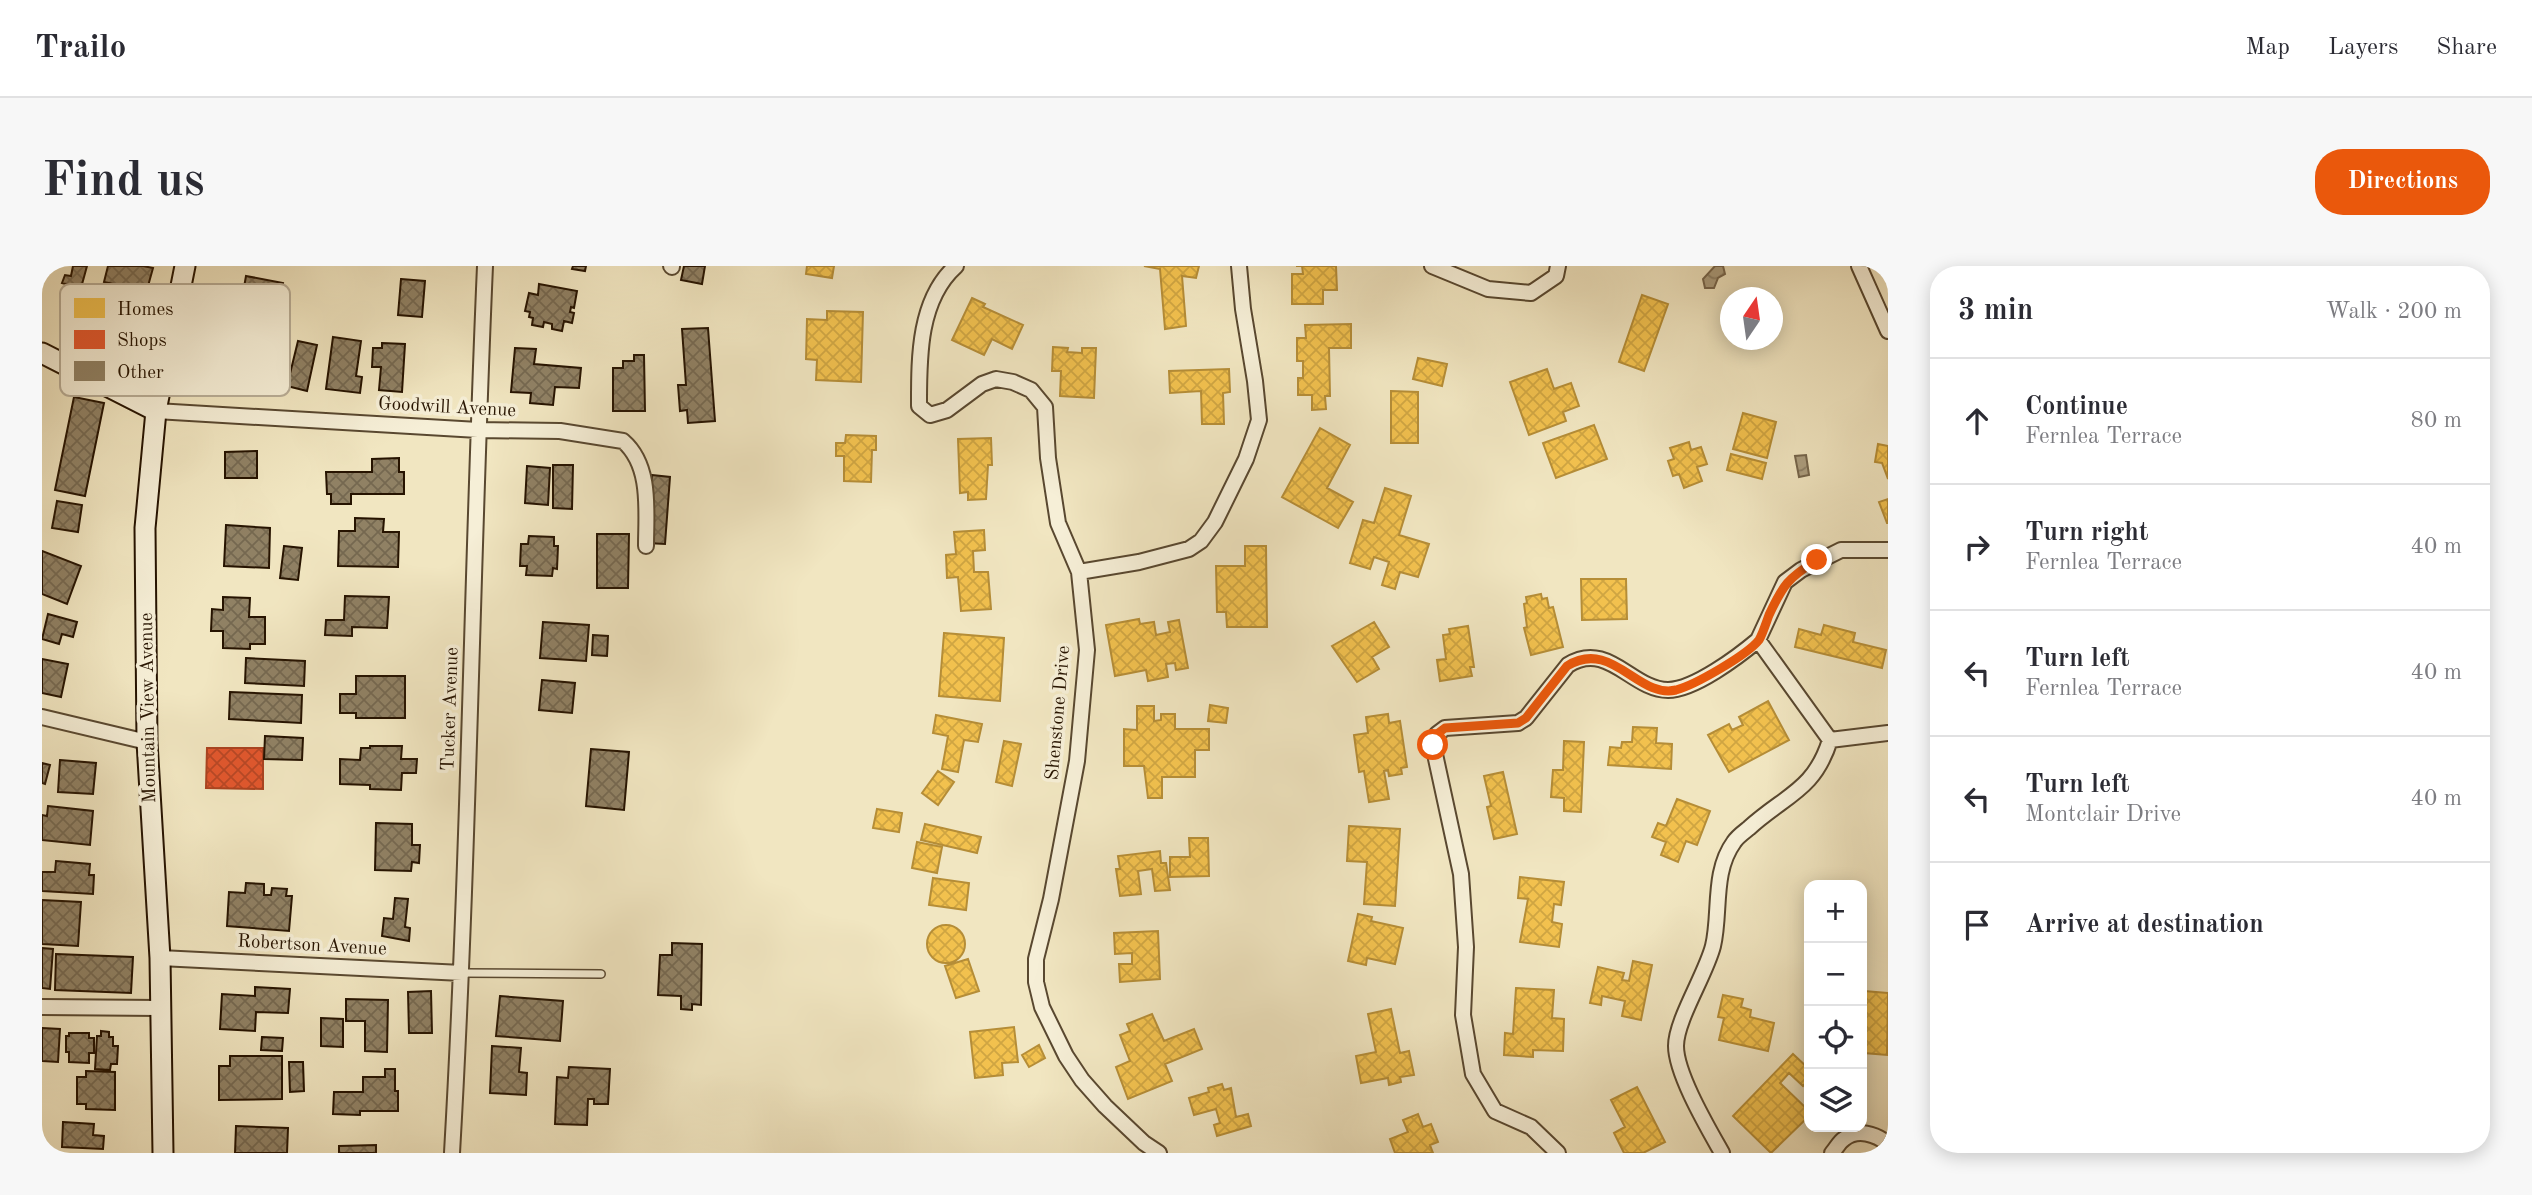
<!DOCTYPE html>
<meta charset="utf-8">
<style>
:root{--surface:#fff;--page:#f7f7f7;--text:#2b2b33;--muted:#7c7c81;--line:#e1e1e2;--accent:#ea580c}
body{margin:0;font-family:"Old Standard TT",serif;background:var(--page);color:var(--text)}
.controls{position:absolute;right:21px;bottom:21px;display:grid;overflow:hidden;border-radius:14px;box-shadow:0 4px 18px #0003}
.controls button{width:63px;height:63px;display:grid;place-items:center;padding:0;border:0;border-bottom:2px solid var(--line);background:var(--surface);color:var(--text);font:35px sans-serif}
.compass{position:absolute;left:1678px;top:21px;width:63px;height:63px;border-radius:50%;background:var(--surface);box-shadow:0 4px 18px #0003;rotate:13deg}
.stop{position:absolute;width:21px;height:21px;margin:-16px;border:5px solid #ea580c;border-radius:50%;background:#fff}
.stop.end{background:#ea580c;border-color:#fff;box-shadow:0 2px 7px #0008}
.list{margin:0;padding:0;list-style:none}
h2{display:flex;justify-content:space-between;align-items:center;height:91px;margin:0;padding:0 28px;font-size:30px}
h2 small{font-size:23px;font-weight:400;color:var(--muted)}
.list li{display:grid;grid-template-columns:46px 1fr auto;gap:21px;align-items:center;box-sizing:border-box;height:126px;padding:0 28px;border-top:2px solid var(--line)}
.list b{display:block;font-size:26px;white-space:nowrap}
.list p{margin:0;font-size:23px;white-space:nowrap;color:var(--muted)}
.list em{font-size:23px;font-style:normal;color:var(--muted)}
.icon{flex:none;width:38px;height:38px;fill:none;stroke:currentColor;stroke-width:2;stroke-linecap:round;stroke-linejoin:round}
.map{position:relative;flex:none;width:1846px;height:887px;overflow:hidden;border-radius:28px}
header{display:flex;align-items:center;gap:42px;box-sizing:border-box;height:98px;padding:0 35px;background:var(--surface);border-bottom:2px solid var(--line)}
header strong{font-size:33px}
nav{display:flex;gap:38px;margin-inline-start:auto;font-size:24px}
.intro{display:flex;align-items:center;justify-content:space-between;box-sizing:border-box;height:168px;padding:0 42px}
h1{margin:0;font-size:49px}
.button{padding:18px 32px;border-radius:28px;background:var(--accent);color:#fff;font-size:24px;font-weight:700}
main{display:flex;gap:42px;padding:0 42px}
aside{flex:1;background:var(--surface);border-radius:28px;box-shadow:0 4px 18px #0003}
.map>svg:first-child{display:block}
.water{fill:url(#water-waves);stroke:#76664c;stroke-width:2}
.homes{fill:url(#homes-cross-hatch);stroke:#b58d37;stroke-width:2}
.shops{fill:url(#shops-cross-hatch);stroke:#ab4320;stroke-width:2}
.building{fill:url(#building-cross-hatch);stroke:#261300;stroke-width:2}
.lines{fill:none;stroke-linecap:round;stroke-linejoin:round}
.service-casing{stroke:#594830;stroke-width:10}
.minor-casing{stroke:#594830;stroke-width:18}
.secondary-casing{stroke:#261300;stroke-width:23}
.service{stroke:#f6efd7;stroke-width:7}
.minor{stroke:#f6efd7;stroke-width:14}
.secondary{stroke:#f6efd7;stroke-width:19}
.route{stroke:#ea580c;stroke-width:9}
.labels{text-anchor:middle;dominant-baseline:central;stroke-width:7;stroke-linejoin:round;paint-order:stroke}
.street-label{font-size:19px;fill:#261300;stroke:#f6efd7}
.key{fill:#f6efd7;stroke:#b8ad96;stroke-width:2}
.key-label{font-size:19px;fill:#261300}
</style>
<header>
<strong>Trailo</strong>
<nav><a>Map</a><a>Layers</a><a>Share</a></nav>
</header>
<div class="intro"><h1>Find us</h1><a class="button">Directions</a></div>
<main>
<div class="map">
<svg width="1846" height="887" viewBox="0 0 1846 887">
<defs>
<pattern id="water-waves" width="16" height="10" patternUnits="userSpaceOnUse" patternTransform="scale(1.75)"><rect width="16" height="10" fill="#ac9e7f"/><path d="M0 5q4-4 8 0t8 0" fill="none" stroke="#8c8066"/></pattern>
<pattern id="homes-cross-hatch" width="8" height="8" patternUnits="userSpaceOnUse" patternTransform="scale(1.75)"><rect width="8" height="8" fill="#f2c14e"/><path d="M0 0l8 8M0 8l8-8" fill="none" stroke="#cfa542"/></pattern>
<pattern id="shops-cross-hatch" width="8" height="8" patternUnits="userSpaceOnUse" patternTransform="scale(1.75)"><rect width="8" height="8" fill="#e4572e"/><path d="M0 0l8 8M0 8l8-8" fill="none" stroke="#b94725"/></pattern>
<pattern id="building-cross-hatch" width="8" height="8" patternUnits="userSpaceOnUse" patternTransform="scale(1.75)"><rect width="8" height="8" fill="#908164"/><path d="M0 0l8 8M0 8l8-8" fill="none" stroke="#756850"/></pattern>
</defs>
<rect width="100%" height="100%" fill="#f1e6c1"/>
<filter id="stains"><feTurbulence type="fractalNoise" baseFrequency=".00286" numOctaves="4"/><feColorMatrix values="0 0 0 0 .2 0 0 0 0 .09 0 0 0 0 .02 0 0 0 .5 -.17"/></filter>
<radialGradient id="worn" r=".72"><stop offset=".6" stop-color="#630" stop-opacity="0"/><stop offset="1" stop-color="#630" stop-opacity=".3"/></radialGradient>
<path class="water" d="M1673,0H1681L1683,8L1676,12L1672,22H1663L1661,13Z
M1764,189L1767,209L1757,211L1753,190Z"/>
<path class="homes" d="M765,0H792L790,12L764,8Z
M1102,0H1157L1154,12L1140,10L1144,60L1123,63L1118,3Z
M1254,0H1294L1295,24H1281V38H1250V8H1261L1260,0Z
M1600,29L1626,38L1602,105L1577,96Z
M930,32L943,38L941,41L981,59L970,83L950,73L942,89L910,74Z
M785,45L821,46L819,116L774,114L775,94L764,93L765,53L785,54Z
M1309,58V82H1287L1288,130H1283L1284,143L1270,144V129H1256V112H1261V95H1255V72H1264L1263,59Z
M1011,81L1026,82L1025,86L1040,87V82H1054L1052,132L1018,130L1019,105H1010Z
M1376,92L1405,98L1400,120L1371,113Z
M1187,103L1188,126L1181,127L1182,158H1160L1159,125L1128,127L1127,105Z
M1505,103L1512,123L1529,117L1537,140L1521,146L1524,155L1487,169L1468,116Z
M1349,125L1376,126V177H1349Z
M1701,147L1734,156L1725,192L1691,183Z
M1552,159L1565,193L1514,212L1501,177Z
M1278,162L1308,179L1285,222L1311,236L1296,262L1240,231Z
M804,169L834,170V184H830L829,216L802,215V190H794V177H803Z
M949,172L950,199H946L944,233L926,234V226L918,227L916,173Z
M1647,176L1649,184L1659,181L1665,198L1655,201L1660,215L1642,222L1637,208L1631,210L1626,195L1632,193L1628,182Z
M1836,178L1846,180V213L1840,197L1833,196Z
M1689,188L1724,197L1720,213L1685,204Z
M1343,222L1369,230L1357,269L1387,278L1376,311L1358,306L1353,323L1340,319L1347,296L1332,291L1328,303L1308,297L1321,254L1332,257Z
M1846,233V257H1845L1837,236Z
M942,264L943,284L931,285L932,306H946L949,343L919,345L916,311L905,312L904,289L914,288L912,266Z
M1203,280H1224L1225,361H1185L1184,346H1175L1174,300H1203Z
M1539,313H1584L1585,353L1540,354Z
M1499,328L1500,333L1505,332L1507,342L1511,341L1521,381L1489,389L1482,362L1485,361L1482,338L1485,337L1484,331Z
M1097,353L1098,358L1112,356L1114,369L1128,366L1126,356L1137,354L1146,402L1134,404L1133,397L1124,398L1126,411L1106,415L1104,404L1073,410L1064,359Z
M1332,356L1347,381L1330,391L1337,403L1315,416L1290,380Z
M1782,359L1813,367L1811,376L1844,384L1840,402L1753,381L1757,363L1779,369Z
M1426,360L1432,401H1428L1430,410L1398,415L1395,394L1404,393L1401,369L1408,368L1407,363Z
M902,367L962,372L958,435L897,430Z
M1726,435L1747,474L1687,506L1666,469L1687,458L1690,464L1701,459L1697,451Z
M1168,439L1186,442L1184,457L1166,455Z
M1095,440H1112V455L1119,454V448H1133V463H1167V484H1153V511H1120V532H1106L1102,500H1082V463L1095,464Z
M1346,448L1347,457L1358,455L1365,501L1359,502L1360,508L1347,510L1346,504L1342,505L1347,533L1327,536L1322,505L1317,506L1312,469L1326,467L1324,451Z
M894,449L940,458L936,476L922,474L916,506L900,503L906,470L891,467Z
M1591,461L1615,462L1614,477L1630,478L1629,503L1566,499L1568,481L1579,482L1580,476H1590Z
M962,475L979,478L970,520L954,516Z
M1522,475L1542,476L1539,546L1522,545V532L1509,531L1511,504H1521Z
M896,505L912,516L896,539L880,527Z
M1461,506L1475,568L1452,573L1445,541L1449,540L1442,510Z
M1635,533L1668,545L1655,579L1644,575L1636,596L1619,589L1624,576L1610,571L1616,557L1624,560Z
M835,543L860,547L857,566L831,562Z
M883,558L939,571L935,587L879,574Z
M1307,560L1358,563L1353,640L1322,638L1325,596L1305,595Z
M1147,572H1166L1167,610L1128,611V591H1148Z
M875,576L900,581L895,607L870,602Z
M1118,585L1119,597H1124L1128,624L1113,625L1110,603L1096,605L1099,628L1078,630L1074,603H1078L1076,590Z
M1478,611L1522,616L1519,639L1512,638L1510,656L1520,658L1517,681L1478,676L1486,633L1476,632Z
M891,612L927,617L924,644L887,639Z
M1316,648L1330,651L1329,655L1361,662L1353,698L1325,692L1324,699L1306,695Z
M885 678a19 19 0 1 1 38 0a19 19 0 1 1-38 0Z
M1116,665L1118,713L1078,716L1077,698H1090V687L1073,688L1072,667Z
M926,693L937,725L914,732L903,700Z
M1591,695L1610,699L1599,754L1580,750L1583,735L1560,730L1559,739L1548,737L1556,701L1582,707L1580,714L1587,715Z
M1474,722L1512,724L1510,752L1522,753L1521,785L1491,784V791L1462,789L1463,767L1471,768Z
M1822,725L1846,727L1845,789L1822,787L1823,775H1820Z
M1681,729L1701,733L1699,741L1709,744L1708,751L1732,757L1726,785L1677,774L1682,752L1676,751Z
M1349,743L1358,787L1367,785L1372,809L1358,811L1359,816L1347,819L1346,812L1319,817L1314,790L1334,786L1326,748Z
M1110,748L1122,775L1152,763L1160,783L1123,798L1130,815L1086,833L1074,801L1088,795L1078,769L1088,765L1085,758Z
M972,761L976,796L960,797L961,809L933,812L928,766Z
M997,779L1003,792L987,801L980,789Z
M1751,788L1767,803V814L1761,820L1747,807L1738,817L1767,845V850L1729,887L1691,850Z
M1180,818L1182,824L1189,822L1194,851L1206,848L1209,860L1175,870L1172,859L1178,857L1174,843L1152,849L1147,832L1167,826L1166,822Z
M1595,821L1623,876L1601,887H1582L1572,867L1583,861L1569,834Z
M1376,848L1381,861L1389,858L1396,876L1388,879L1391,887H1353L1348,873L1366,866L1361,854Z"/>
<path class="shops" d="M165,482H221V523L164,522Z"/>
<path class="building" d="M31,0H45L39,22L20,17L23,9L29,10Z
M66,0H101L111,2L101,38L90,35L89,40L67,34L72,18L62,16Z
M531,0H544L543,5L530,3Z
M642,0H663L660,18L639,14Z
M204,10L241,17L235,50L198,44Z
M359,13L383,15L380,51L356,49Z
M497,18L535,25L532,42L529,41L528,46L532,47L530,57L522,55L520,65L510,63V58L502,56L501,61L490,59L491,52L487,51L488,46L483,45L487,27L496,29Z
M666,62L673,155L646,157L645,144L638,145L636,119H644L640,63Z
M291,71L319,75L314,110L320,111L318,127L284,123Z
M256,75L275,79L265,125L245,120Z
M340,77L363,78L360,126L337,124L339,101H330L331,82H340Z
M473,82L494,83L492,98L539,102L537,122L513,121L511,139L488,137L489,127L469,126Z
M592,89H602L603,145H571V102H581V95H592Z
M32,131L62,137L43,230L13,224Z
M215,185V212H183V186Z
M357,192V206H362V228H309V238H289V228H285L284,206H330V193Z
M511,199H531L530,243L511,242Z
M485,200L508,202L506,239L483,237Z
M610,209L628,211L623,278L605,277Z
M15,235L40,239L36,266L10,262Z
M313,252L342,253L341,266H357L356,301L296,300L297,265H313Z
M184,259L228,262L227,302L182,300Z
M555,268H587L586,322H555Z
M487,270L512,271V280H516L515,303L511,302L510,310L484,309L485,300H478L479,278H486Z
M242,280L260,282L256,314L238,312Z
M0,285L39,300L25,338L0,328Z
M303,330L347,331L345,362L310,361V370L283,369L284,354H302Z
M181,331L208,332L207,351H223V378H208V383L181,382V365H169L170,343L181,344Z
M6,348L35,356L31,371L20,368L17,378L0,373Z
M501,356L547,359L544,395L498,392Z
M551,369L566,370L565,390L550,389Z
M204,392L263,395L262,420L203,417Z
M0,393L26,398L19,431L0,427Z
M314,410H363V452H314V447H298V428H314Z
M500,414L533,417L530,447L497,444Z
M188,426L260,429L259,457L187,453Z
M223,470L261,472L260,494L222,493Z
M328,480H360L359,493H375L374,507H360L359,524L328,523V519L298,518V493L318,494L319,482H328Z
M549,483L587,486L582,544L544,540Z
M18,494L54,497L51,528L16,526Z
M0,497L8,499L3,518L0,517Z
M6,540L51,545L48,579L0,574V549L5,550Z
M334,557L370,558V579H378L377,597L370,596L369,605L333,604Z
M14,595L48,598L47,609H52L51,628L0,625V606H13Z
M204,617L222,618V629H229L230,622L245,623L244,630H250L247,665L185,660L187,626L203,627Z
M353,632L366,633L363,661L368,662L367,675L340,670L342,652L351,653Z
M0,634L39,636L36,680L0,678Z
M630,677L660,678L659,739L650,738V744L639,743V730L616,729L618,689H630Z
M0,682L11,683L8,723L0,722Z
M14,688L91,691L89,727L13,724Z
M213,721L248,723L246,747L214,746L213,765L178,763L180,728L213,730Z
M389,725L390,767H367L366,726Z
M458,730L521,735L518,775L454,770Z
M304,733L346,734L345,786L323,785V755H304Z
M279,752L301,753V781L279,780Z
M0,762L18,763L16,796L0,795Z
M59,765L67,766V771H71V780H76L75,798H69L68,804L53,803L55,770H59Z
M27,767H47V772H52V787H47V797L27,796V786H24V770H27Z
M220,771L241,772L240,785L219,784Z
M450,780L479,782L477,806L485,807L484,829L448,827Z
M188,790H240V833L177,834V800H188Z
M247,796H261L262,825L248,826Z
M527,801L568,803L566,838H552V833H546L545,859L513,858L515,811L526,812Z
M343,803H353V825H356V845H318V849L291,848L292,826H321V811H343Z
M44,805L73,806V844L44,843V838H35V811H44Z
M21,856L52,858L51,869L62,870L61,883L20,881Z
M194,860L246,862L245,887H193Z
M334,879V887H297V880Z"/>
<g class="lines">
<defs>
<path id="service" d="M420,707L559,708"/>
<path id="minor" d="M629,0L630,1
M914,0C876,34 877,93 877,140L888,149L905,144L940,118L954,113L971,116L989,124L1003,141L1006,192L1016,257L1037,306L1045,384L1035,495L1009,633L994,693V716L1000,741L1024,790L1040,814L1063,840L1102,877L1117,887
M1390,0L1446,23L1489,27L1514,10L1516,0
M1817,0L1846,65
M114,145L436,164L518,165L581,175C610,200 604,246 604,280
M1037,306L1097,296L1147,283L1159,275L1173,256L1204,193L1217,154L1213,115L1201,43L1197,0
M0,451L105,476
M1788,474L1846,467
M118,692L420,707
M0,741L117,742
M410,887C427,592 430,296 443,0
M1516,887L1489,861L1453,845L1431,808L1421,749L1424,681L1419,608L1391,479L1395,468L1403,462L1476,457L1484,452L1526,399C1566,374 1590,424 1626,424C1652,424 1697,390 1716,374
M1680,887C1666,862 1634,808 1634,780C1634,754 1664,708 1671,680C1679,647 1670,606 1692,576C1695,571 1702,566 1707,562C1743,529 1772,525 1788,474L1716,374L1743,316L1759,304L1799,284H1846
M1790,887C1794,883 1797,876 1802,873C1815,862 1834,868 1846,878"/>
<path id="secondary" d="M0,87L114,145
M121,887L118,692L105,476L103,262L114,145L143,0"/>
</defs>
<use href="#service" class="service-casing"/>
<use href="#minor" class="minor-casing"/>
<use href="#secondary" class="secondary-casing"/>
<use href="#service" class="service"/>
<use href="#minor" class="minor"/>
<use href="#secondary" class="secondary"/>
</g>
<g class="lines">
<path class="route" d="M1391,479L1395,468L1403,462L1476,457L1484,452L1525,400C1570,372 1596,433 1634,424C1653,419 1705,389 1717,374C1721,367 1724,357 1727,349C1741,319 1746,312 1775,294"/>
</g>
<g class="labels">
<g class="street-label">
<text transform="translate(405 142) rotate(3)">Goodwill Avenue</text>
<text transform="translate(107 442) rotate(-91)">Mountain View Avenue</text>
<text transform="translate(409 443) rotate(-88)">Tucker Avenue</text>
<text transform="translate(1017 447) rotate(-85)">Shenstone Drive</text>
<text transform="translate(270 680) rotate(3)">Robertson Avenue</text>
</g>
</g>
<rect x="18" y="18" width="230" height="112" rx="10" class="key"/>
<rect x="32" y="32" width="31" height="20" fill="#f2c14e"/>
<rect x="32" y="64" width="31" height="19" fill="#e4572e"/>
<rect x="32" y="95" width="31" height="20" fill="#908164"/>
<g class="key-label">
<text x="75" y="49">Homes</text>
<text x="75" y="80">Shops</text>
<text x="75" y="112">Other</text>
</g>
<rect width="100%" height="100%" filter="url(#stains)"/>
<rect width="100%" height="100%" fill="url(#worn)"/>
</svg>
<div class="controls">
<button>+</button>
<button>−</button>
<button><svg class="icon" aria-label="locate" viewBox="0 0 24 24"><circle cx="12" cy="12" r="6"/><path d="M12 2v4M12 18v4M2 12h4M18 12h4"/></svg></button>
<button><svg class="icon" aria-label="layers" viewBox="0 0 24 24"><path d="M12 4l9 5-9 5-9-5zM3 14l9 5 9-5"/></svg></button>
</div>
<svg class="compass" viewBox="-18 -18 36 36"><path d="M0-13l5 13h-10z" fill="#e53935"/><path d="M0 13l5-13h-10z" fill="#7c7c81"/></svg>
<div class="stop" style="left:1391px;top:479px"></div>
<div class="stop end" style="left:1775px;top:294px"></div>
</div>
<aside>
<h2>3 min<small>Walk · 200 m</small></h2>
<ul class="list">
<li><svg class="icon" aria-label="ahead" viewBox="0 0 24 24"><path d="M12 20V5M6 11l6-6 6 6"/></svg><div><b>Continue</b><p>Fernlea Terrace</p></div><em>80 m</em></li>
<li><svg class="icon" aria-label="right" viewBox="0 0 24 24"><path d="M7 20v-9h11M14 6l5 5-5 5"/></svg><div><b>Turn right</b><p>Fernlea Terrace</p></div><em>40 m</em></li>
<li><svg class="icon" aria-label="left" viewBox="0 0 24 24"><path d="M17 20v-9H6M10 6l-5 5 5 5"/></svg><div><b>Turn left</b><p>Fernlea Terrace</p></div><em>40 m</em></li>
<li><svg class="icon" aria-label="left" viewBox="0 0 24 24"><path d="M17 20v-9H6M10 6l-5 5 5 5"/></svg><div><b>Turn left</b><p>Montclair Drive</p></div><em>40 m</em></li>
<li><svg class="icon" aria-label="arrive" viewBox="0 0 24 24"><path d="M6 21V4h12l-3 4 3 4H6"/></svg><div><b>Arrive at destination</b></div></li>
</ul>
</aside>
</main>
